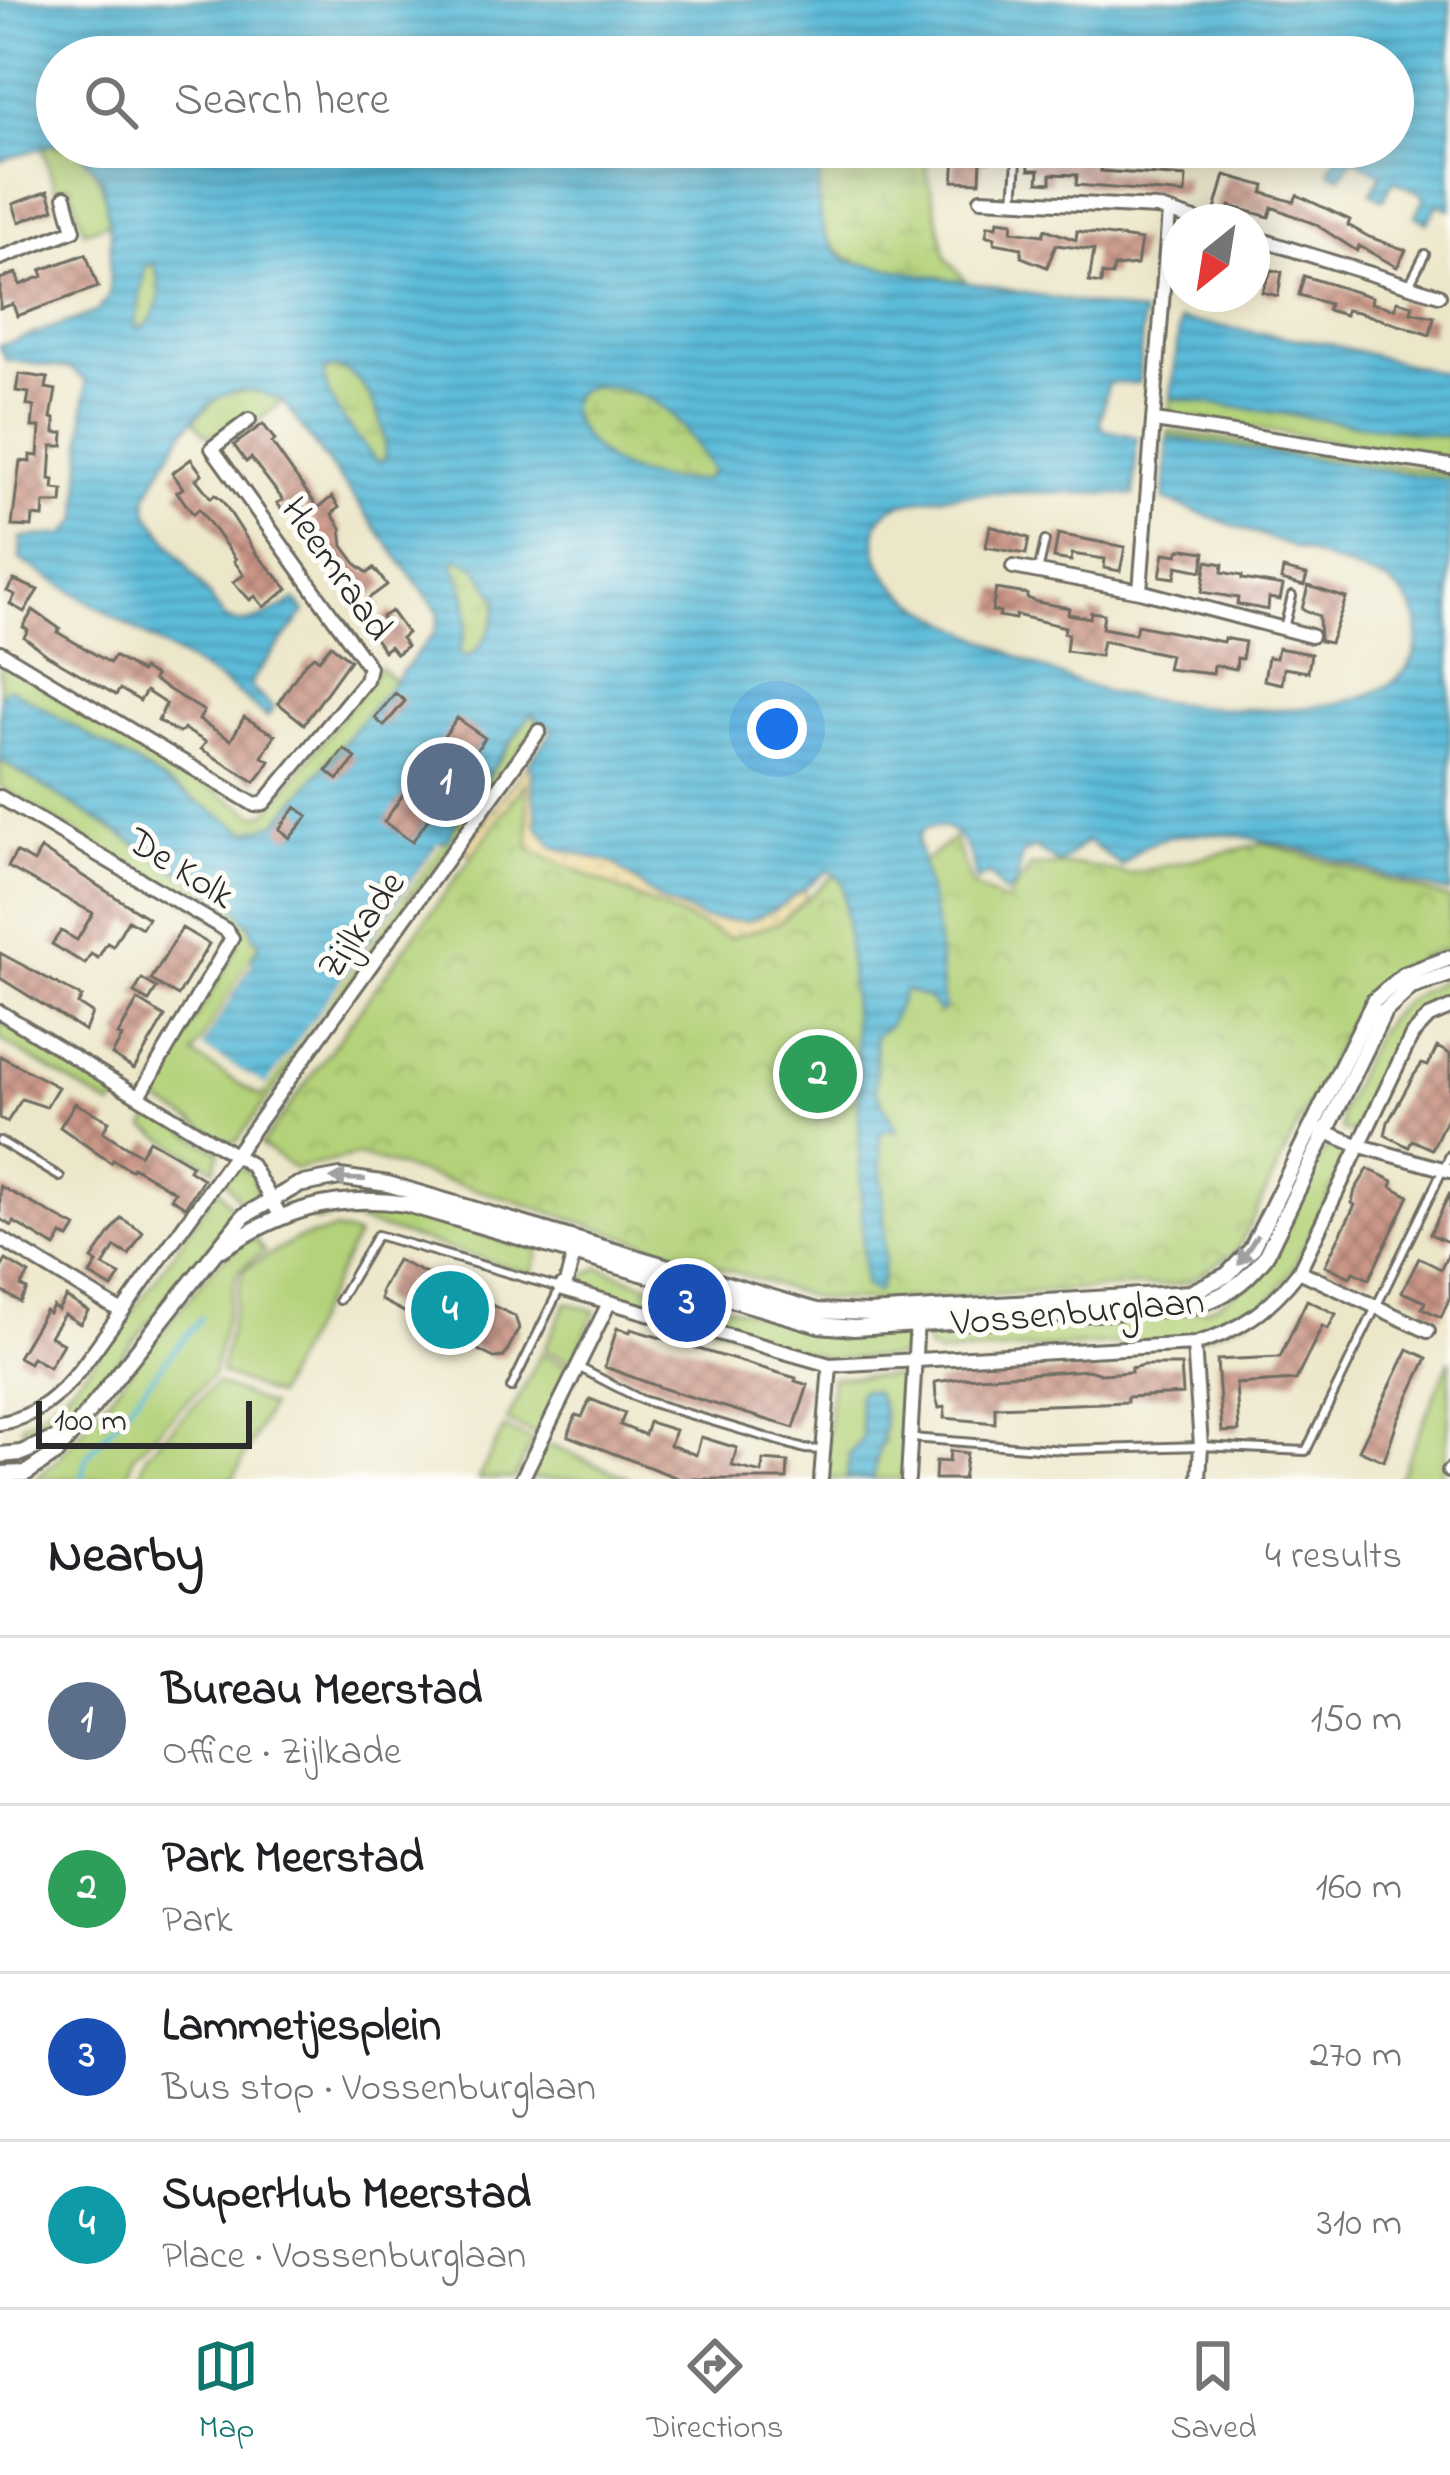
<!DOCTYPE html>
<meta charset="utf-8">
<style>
:root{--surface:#fff;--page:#f6f6f6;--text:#202124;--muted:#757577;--line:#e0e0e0;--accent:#0f766e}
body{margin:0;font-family:"Indie Flower",sans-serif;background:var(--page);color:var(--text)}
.compass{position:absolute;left:1162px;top:204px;width:108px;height:108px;border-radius:50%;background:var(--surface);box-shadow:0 6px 30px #0003;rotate:210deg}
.scale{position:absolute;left:36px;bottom:30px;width:216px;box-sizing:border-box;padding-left:12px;border:6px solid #2b2b2b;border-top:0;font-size:33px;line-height:42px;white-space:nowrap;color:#2b2b2b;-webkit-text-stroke:9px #fdfcf7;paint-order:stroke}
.you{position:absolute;left:777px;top:729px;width:42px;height:42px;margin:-30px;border:9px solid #fff;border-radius:50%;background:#1a73e8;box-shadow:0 0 0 18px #1a73e833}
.badge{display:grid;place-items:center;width:78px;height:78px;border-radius:50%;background:var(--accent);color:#fff;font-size:39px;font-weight:700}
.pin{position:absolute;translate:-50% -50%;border:6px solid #fff;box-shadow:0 3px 12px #0006}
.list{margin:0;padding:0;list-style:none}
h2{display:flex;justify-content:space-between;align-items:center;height:156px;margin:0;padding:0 48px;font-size:51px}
h2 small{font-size:39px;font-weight:400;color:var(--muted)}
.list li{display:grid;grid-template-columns:78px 1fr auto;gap:36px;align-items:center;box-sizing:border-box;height:168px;padding:0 48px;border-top:3px solid var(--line)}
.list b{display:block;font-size:45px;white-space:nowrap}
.list p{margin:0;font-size:39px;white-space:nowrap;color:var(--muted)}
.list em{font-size:39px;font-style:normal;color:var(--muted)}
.icon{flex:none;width:66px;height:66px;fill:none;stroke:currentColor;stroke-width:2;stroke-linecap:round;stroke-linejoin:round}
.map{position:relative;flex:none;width:1450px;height:1479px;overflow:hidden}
.search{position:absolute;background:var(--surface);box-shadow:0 6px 30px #0003;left:36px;right:36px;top:36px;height:132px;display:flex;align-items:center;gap:30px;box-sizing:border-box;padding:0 42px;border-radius:66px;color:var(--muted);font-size:45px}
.sheet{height:828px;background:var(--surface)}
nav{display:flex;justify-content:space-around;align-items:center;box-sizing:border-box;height:168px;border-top:3px solid var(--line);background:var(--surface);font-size:33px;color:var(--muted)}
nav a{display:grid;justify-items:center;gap:6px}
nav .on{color:var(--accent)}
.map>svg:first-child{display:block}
.grass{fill:#b3d279;stroke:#6f7e52;stroke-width:3}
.wetland{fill:url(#wetland-marsh);stroke:#6f7e52;stroke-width:3}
.sand{fill:url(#sand-dots);stroke:#8c8264;stroke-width:3}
.park{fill:url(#park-crowns);stroke:#6f7e52;stroke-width:3}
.water{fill:url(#water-rules);stroke:#437382;stroke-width:3;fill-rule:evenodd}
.pier{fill:#ede7ca}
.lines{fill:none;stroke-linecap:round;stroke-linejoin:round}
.stream{stroke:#5bbbd9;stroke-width:4.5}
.building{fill:url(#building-cross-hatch)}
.service-casing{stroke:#6f6d63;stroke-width:12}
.minor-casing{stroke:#6f6d63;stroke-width:18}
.tertiary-casing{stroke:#6f6d63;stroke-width:20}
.service{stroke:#fff;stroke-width:6}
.minor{stroke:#fff;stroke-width:12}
.tertiary{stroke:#fff;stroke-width:14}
.oneway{fill:#a0a0a0}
.labels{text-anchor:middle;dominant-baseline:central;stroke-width:10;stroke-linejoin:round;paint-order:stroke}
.street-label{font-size:39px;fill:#2b2b2b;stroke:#fdfcf7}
</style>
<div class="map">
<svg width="1450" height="1479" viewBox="0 0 1450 1479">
<defs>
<pattern id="wetland-marsh" width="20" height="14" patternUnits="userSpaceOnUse" patternTransform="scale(3)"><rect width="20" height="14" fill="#b3d279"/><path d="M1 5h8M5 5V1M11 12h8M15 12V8" fill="none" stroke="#9ab469"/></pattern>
<pattern id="sand-dots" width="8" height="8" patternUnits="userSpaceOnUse" patternTransform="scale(3)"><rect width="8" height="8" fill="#eeda9e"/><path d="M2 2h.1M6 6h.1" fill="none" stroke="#cb8" stroke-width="1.8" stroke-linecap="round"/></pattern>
<pattern id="park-crowns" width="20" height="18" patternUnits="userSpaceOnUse" patternTransform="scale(3)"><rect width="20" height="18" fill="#b3d279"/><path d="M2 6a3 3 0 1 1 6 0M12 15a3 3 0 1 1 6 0" fill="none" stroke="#9ab469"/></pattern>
<pattern id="water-rules" width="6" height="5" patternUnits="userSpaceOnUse" patternTransform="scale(3)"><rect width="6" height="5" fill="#5bbbd9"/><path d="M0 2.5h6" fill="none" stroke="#4b98b0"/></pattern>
<pattern id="building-cross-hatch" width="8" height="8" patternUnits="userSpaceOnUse" patternTransform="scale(3)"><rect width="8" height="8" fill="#cb9687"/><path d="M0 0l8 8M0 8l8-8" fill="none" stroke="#a57b6f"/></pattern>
</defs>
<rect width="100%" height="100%" fill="#fdfcf7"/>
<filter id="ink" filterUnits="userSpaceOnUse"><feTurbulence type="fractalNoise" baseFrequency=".00833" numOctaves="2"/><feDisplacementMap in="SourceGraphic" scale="24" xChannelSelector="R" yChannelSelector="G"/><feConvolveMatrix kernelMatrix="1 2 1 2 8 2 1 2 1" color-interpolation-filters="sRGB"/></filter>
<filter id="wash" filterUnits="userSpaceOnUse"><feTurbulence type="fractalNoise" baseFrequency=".004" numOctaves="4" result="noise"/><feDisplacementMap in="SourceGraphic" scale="48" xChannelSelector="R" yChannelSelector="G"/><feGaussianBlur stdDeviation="2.7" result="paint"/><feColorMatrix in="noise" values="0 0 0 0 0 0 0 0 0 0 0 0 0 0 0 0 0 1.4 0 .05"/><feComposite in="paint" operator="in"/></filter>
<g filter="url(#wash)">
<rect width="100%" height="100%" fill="#ede7ca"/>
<path class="grass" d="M52,143L57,147H76C102,174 104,187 109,223L84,231L70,185L55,189L42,147Z
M256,389L283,401L257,422L249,413L217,436L205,434L194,420L223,394Z
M1171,398L1450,437V460L1169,415Z
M1169,431L1450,473V480L1168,437Z
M0,661L256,815L264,814L271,808L380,667L394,682L277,823L248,832L10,688L0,695Z
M531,714L537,718V725L415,895L409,891C450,832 490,773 531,714Z
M0,760L232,904L251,928L254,938L261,942L193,1055L261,1097L406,894L413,899L237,1141L228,1142L156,1100L153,1091L238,946L236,931L0,787Z
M1450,978V1001C1397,1016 1380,1085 1358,1130L1348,1133L1342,1130L1340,1113C1372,1047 1375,1006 1450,978Z
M0,1020L121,1093L112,1107L0,1040Z
M154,1113L220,1152L214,1169L145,1127Z
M1334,1146L1345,1152L1346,1160L1293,1269L1275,1294L1247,1319L1196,1339L938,1354L928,1349L927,1336L938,1329L1203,1310C1269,1287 1291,1210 1321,1152Z
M240,1167L253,1175L257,1191L245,1208L224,1179Z
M218,1188L237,1215L65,1425L23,1446L22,1424C81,1400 178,1245 218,1188Z
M339,1206L392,1208L539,1250L532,1274L357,1221L336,1218L315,1221L311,1211Z
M335,1230L357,1236L275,1396L220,1373L243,1270L297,1239Z
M252,1235L264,1251L237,1272L212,1376L133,1456L127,1479H34L55,1463L216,1265Z
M599,1267L688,1300L720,1304L792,1325L813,1330L895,1331L907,1339L908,1347L899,1357L831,1359L586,1291L580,1279Z
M567,1302L595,1311L573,1362L544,1349Z
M541,1353L571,1367L536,1435L507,1421Z
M1450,1359C1450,1399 1450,1444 1440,1479H1399Z
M910,1376L902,1479H873L875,1458L884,1440L858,1396L863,1439L849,1455L847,1479H824L832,1377Z
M216,1383L270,1406L233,1479H139L146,1455Z
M504,1428L533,1441L514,1479H478Z
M551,1446L631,1479H525L544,1447Z"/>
<path class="wetland" d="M827,147H922L946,258L968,284C875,268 787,276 827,147Z
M155,263C161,289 164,308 144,327L134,329L145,267Z
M334,367C368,373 388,428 385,460L380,462L373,457C353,431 326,406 324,372Z
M593,386C660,390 678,416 713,471L704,480C676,482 646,480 619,467C594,454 540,397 593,386Z
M457,558L477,568L498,600C496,622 485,647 466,658L459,651C472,619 470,594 453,564Z"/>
<path class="sand" d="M530,761L533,798L554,847L613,863L659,900L704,919L776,909L804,885L810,928L803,1006L462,850Z"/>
<path class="park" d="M526,782L530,850L729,938L779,923L833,876L928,859L954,838L972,886L1006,902L1031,866L1081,865L1129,874L1265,843L1450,899V950L1442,949L1387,974L1358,1003L1237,1251L1185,1284L878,1301L817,1299L515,1201L358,1155L295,1169L261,1145Z"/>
<path class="water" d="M0,0H1450V210L1438,204L1427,223L1415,216L1425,196L1394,180L1383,199L1371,193L1381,174L1352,158L1341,177L1329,171L1339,152L1330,147H1393V57H57V143L0,161Z
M76,147H827C815,185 811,237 848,261L1143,314L1139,383H1108L1100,423L1105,430L1137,437L1134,495C1083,493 931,486 890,509C875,518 874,534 876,549C882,586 921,607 951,623C999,647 1049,675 1101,690C1165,708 1404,738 1417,644C1421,616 1410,598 1388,582L1164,500L1168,437L1450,480V892C1367,879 1221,802 1142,848C1135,852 1128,861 1122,866L1087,841L1059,864L1036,848L1022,854C1019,870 1020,887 1005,894L989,874L976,881C974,853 955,814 921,831L918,842L937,930L944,1010L939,1013L929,999L905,990L889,1026L875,1036L876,1091L897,1130H884L880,1136C880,1168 892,1272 877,1292L864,1286L857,1059L843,882L829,870L776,909L748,921L704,919L659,900L613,863L554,847L538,827L530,761L553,730L531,714L462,810L448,840L438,843L266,1086L202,1047L253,962L250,960L260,943L254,938L251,928L232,903L0,760V695L9,687L248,832L277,823L435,632L439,613L283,402C210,359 176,445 146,497L148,513L225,618C248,631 273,611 296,600L305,612L251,681L252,689L274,708L267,717L227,685L20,560L21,538L66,534L79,519L86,381L71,369L6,360L0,346L97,312L109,296L111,236L102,179ZM154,263C161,288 164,308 144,327L135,328L145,267ZM334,367C368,373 388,428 385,460L379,462L373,457C353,432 326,405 324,371ZM593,386C660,390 679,416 713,472L704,480C676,482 646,480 619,467C593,454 540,397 593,386ZM458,558L477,568L498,600C496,622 485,647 466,658L459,651C472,619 470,595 453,564Z
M1180,320L1329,344L1450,375V437L1171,398Z
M861,1390L874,1391C895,1418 876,1450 873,1479H847L849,1455L863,1438L858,1396Z"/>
<path class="pier" d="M439,842L442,844L265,1092L197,1051L250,960L253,961L202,1047L266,1085Z"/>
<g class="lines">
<path class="stream" d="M82,1479L87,1457L201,1318"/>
</g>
<g id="blocks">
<path class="building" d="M956,147H990L989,161H981L980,182L953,181Z
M1028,147H1056L1055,160L1101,162V171L1186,177L1185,194L1076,185L1077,175L1051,174V183L1038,182L1039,170H1029Z
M1225,175L1265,186L1263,193L1294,202L1297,195L1350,220L1348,225L1369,237L1406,250L1397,267L1359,246L1357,251L1315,224L1272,207L1269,217L1230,206L1228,214L1215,210Z
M48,191L54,209L19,222L13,204Z
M998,220L1013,222L1012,231L1043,235L1045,229L1076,240L1077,231L1141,240L1137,265L1114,267L1112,276L1102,274L1101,284L1089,282L1094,250L1056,245L1047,267L1021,257L1022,248L994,243L995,237L986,236L988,225L997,226Z
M86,254L98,287L17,316L13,304L0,308V279L16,273L20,285L43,276L41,270Z
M1272,270L1282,272L1278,296L1262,292Z
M1304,276L1372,297L1371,303L1395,309L1397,301L1413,305L1411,312L1434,317L1430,335L1358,312L1346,310L1345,315L1327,310L1329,304L1299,295Z
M19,374L48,378L46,388L56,390L51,418L55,419V433H64L63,446H52L50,479L54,480L53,489L63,490L62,503H44L43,517L33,516L32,527L12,526L20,461L30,462V455L38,456L40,427H32L34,407L27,405L29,393L16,391Z
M263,424L275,440L272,443L318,508L332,497L339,507L332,514L341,528L343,546L357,565L368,573L374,568L387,585L368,599L371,604L359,613L345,595L353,590L310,535L318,527L301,504L286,515L277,503L283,500L251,458L246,462L234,445Z
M191,459L202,474L196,479L211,498L215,494L222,500L256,553L288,589L264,607L255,596L250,600L233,582L244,575L234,561L236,559L199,509L193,514L177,492L183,488L172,473Z
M990,526L1029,538L1026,554L986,547Z
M1058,534L1125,547L1120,571L1104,568L1105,559L1072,554L1071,561L1054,558Z
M1184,549L1205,552L1202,571L1177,566L1175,578L1160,576L1164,553L1178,555L1179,550Z
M1207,561L1223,564L1222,572L1242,576V579L1283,586L1280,600L1269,598L1268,610L1237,604L1238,598L1202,592Z
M1283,569L1307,575L1304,586L1281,580Z
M14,580L38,590L24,612L10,604L15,595L7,591Z
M1308,586L1346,598L1330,643L1320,641L1319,616L1302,609Z
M996,589L1027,594V598L1037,602L1069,608L1068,614L1090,618L1091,612L1104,614L1102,628L1135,634L1137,625L1223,642L1224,638L1245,642L1242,659L1237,658L1236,669L1214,665L1213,674L1167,669L1170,655L1103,641L1100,656L1066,651L1068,634L1064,633L1065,627L1016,615L1015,619L999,616L1000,612L992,611Z
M33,610L60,629L57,632L110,663L114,656L141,672L143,669L155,676L153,680L204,711L199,720L231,740L244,717L275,735L262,757L270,761L263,772L255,782L201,749L206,742L184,729L179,733L158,721L166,704L146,691L140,701L120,689L116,695L47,655L24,637L28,630L23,627Z
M391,611L407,633L401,638L407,646L396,654L390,646L384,651L372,634L386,624L382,617Z
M331,645L350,660L304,724L278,703L305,663L314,656L319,660Z
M1278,648L1311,654L1308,672L1284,668L1282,684L1264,680L1268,657L1276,658Z
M395,693L405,701L384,726L375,718Z
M457,718L485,738L412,842L384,822Z
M344,749L356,758L338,780L327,771Z
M296,807L308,816L290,838L279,829Z
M41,849L148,918L142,928L128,920L113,946L107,943L98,958L91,954L85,964L52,944L61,931L77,940L93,913L8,867L16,852L34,862Z
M182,928L209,944L178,996L151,980Z
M0,953L82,997L78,1004L92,1013L85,1031L0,978Z
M142,979L157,988L149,1001L134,993Z
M138,1000L165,1017L134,1069L112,1055L122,1037L118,1035Z
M1437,1047L1450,1054V1111L1432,1149L1412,1140L1409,1147L1385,1135L1388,1122L1414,1075L1422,1064L1428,1066Z
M0,1056L58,1087L46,1107L22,1099L7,1122L0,1118Z
M75,1103L109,1121L103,1132L140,1155L149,1140L192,1165L189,1170L203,1179L185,1207L171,1198L175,1192L133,1167L131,1170L113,1160L111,1163L60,1127Z
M1368,1169L1393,1181L1391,1186L1409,1196L1369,1279L1353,1272L1350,1277L1325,1265L1355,1205L1352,1203L1355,1190Z
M0,1186L76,1227L69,1238L62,1235L55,1247L14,1222L12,1226L0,1219Z
M1450,1193V1243L1430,1234Z
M121,1218L143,1232L129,1255L115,1247L103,1266L120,1275L112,1288L90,1275L97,1263L92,1259Z
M1450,1250V1298L1441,1317L1422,1308L1425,1302L1402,1292L1419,1258L1441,1269Z
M6,1260L29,1274L21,1286L27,1290L20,1302L0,1290V1270Z
M397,1260L515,1316L519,1328L504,1357L494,1358L381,1300V1290Z
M66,1297L88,1311L80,1324L64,1314L50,1336L63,1344L49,1367L32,1357L29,1363L18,1357L45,1311L49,1313L53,1306L58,1310Z
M1307,1300L1336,1314L1328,1329L1322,1326L1296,1380L1236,1384L1239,1431L1222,1432L1217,1360L1280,1357Z
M617,1328L630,1332L631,1329L796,1378L795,1381L808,1385L794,1428L665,1389L605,1367Z
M1408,1349L1427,1358L1398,1419L1384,1461L1359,1450Z
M1143,1365H1181L1183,1394L1127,1397V1402L995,1407V1423L944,1418L945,1407L939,1408L936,1398L935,1382L962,1378L1088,1370L1101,1374L1131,1372V1368Z
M590,1399L625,1413L620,1425L645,1435L649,1422L675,1430L670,1445L696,1455L701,1437L737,1448L732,1466L762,1473L763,1460L788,1462L787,1479H680L568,1436L576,1415L582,1417Z
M950,1451L967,1453L963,1479H935L936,1461L949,1462Z"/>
</g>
</g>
<g filter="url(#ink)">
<use href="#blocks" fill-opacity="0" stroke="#6f6d63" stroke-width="3"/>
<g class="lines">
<defs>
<path id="service" d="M1014,201L1017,161
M1410,283L1425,254
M1038,572L1045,541
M1284,628L1292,596
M0,1141L60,1177
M339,1300L377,1235L560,1288L511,1388
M578,1367L642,1400L805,1449L823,1450
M912,1438L1064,1450L1201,1446L1306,1451L1450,1155"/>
<path id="minor" d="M981,199L1157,208L1202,222
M1252,237L1439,295
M0,258L74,230L65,197
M1155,421L1450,466
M1013,567L1140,591L1311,636
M1140,591L1169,212
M0,652L255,805L264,803L366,680L369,667L212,448L249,420
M0,797L226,930L232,938L139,1096
M0,1012L251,1165L280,1215
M1312,1126L1357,1145L1450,1171
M0,1238L122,1312
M576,1247L566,1283L560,1288L830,1365L1194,1344C1240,1331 1270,1309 1299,1271L1412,1035L1429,1017L1450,1008
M1299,1271L1428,1331
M1194,1344L1201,1446L1199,1479
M0,1423C58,1415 89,1355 122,1312L539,731
M1449,1471L1450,1470
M522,1479L609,1303
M821,1479L830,1365
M908,1479L917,1319"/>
<path id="tertiary" d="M222,1249C282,1210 335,1193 406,1204L819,1325L854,1328L1189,1307C1223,1298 1243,1285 1265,1257L1384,1012L1411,987L1450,974
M0,1455L21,1453L67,1434
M0,1474L26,1473L56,1453L244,1216L298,1185L340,1177L388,1184L817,1311L869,1313L1190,1293L1227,1275L1251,1250L1374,1001L1404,975L1450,958"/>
</defs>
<use href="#service" class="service-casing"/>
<use href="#minor" class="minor-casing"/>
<use href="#tertiary" class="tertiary-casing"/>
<use href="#service" class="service"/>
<use href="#minor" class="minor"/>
<use href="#tertiary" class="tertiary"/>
</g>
<defs><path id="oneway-solid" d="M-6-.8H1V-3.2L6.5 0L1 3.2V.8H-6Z" transform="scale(3)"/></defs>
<g class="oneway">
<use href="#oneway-solid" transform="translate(348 1179) rotate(-178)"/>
<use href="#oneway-solid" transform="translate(1248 1250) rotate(123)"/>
</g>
</g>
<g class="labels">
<g class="street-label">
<text transform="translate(335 570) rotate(55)">Heemraad</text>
<text transform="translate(180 870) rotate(32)">De Kolk</text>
<text transform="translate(363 926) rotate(-55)">Zijlkade</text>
<text transform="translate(1078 1314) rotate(-5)">Vossenburglaan</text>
</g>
</g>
</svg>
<svg class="compass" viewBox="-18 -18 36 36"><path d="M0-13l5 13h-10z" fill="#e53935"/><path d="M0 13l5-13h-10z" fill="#757577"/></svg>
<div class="scale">100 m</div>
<div class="you"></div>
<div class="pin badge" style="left:446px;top:782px;background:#5c6f8a">1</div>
<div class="pin badge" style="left:818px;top:1074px;background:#2e9e5b">2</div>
<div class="pin badge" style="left:687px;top:1303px;background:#1a4fb4">3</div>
<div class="pin badge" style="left:450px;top:1310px;background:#0f9aa8">4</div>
<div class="search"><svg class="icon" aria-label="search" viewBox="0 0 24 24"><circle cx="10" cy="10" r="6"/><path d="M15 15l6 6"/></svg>Search here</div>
</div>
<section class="sheet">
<h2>Nearby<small>4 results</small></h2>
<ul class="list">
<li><span class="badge" style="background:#5c6f8a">1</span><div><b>Bureau Meerstad</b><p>Office · Zijlkade</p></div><em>150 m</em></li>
<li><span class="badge" style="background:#2e9e5b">2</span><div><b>Park Meerstad</b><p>Park</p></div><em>160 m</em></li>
<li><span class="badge" style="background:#1a4fb4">3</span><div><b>Lammetjesplein</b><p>Bus stop · Vossenburglaan</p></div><em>270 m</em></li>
<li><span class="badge" style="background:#0f9aa8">4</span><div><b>SuperHub Meerstad</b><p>Place · Vossenburglaan</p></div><em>310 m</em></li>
</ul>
</section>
<nav>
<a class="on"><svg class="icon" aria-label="map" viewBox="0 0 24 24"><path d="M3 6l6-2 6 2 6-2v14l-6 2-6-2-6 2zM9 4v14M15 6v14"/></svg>Map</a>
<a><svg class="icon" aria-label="directions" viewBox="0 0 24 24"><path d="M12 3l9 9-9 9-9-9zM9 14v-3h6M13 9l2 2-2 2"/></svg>Directions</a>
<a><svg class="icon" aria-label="saved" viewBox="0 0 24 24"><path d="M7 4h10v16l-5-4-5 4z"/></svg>Saved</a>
</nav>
